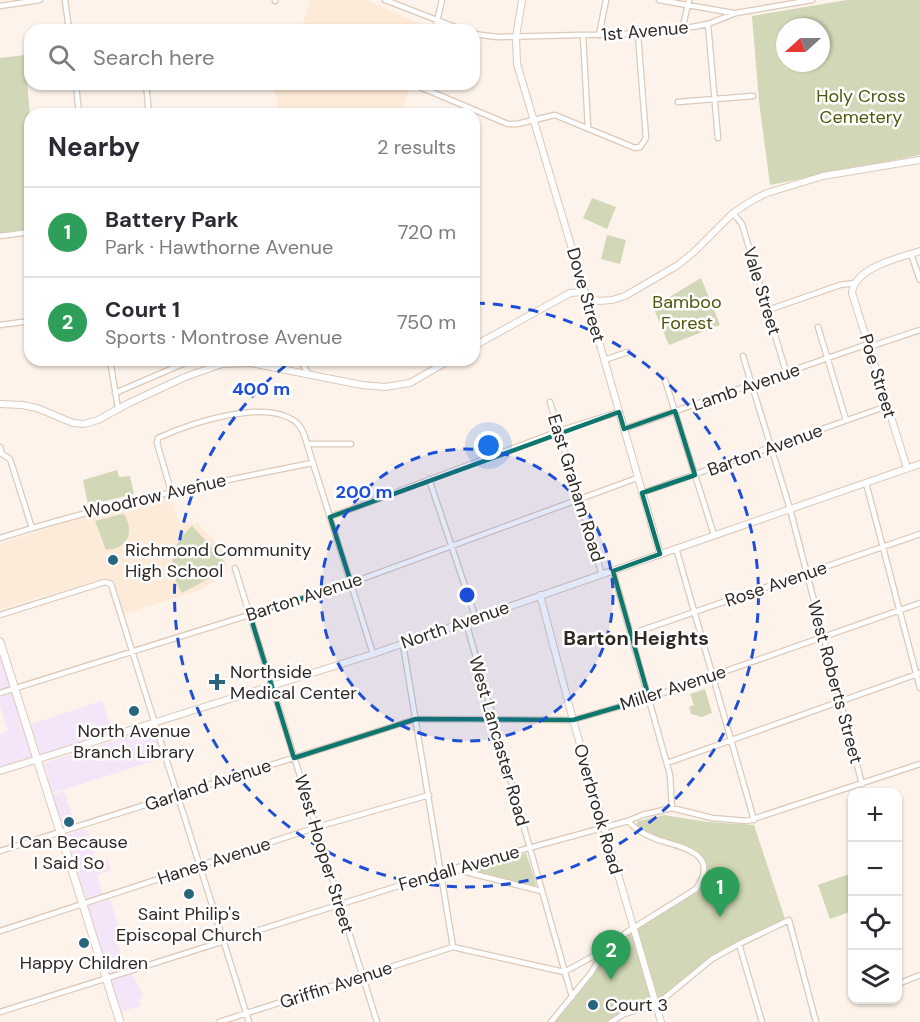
<!DOCTYPE html>
<meta charset="utf-8">
<style>
:root{--surface:#fff;--page:#f2f2f3;--text:#2b2b33;--muted:#7c7c81;--line:#e1e1e2;--accent:#2a657e}
body{margin:0;font-family:"DM Sans",sans-serif;background:var(--page);color:var(--text)}
.controls{position:absolute;right:18px;bottom:18px;display:grid;overflow:hidden;border-radius:12px;box-shadow:0 2px 4px #0004}
.controls button{width:54px;height:54px;display:grid;place-items:center;padding:0;border:0;border-bottom:2px solid var(--line);background:var(--surface);color:var(--text);font:30px sans-serif}
.compass{position:absolute;left:776px;top:18px;width:54px;height:54px;border-radius:50%;background:var(--surface);box-shadow:0 2px 4px #0004;rotate:249deg}
.you{position:absolute;left:489px;top:446px;width:21px;height:21px;margin:-15px;border:4px solid #fff;border-radius:50%;background:#1a73e8;box-shadow:0 0 0 9px #1a73e833}
.badge{display:grid;place-items:center;width:39px;height:39px;border-radius:50%;background:var(--accent);color:#fff;font-size:20px;font-weight:700}
.pin{position:absolute;translate:-50% -50px;filter:drop-shadow(0 2px 3px #0008)}
.pin::after{content:'';position:absolute;top:32px;width:21px;height:18px;background:inherit;clip-path:polygon(0 0,100% 0,50% 100%)}
.list{margin:0;padding:0;list-style:none}
h2{display:flex;justify-content:space-between;align-items:center;height:78px;margin:0;padding:0 24px;font-size:26px}
h2 small{font-size:20px;font-weight:400;color:var(--muted)}
.list li{display:grid;grid-template-columns:39px 1fr auto;gap:18px;align-items:center;box-sizing:border-box;height:90px;padding:0 24px;border-top:2px solid var(--line)}
.list b{display:block;font-size:22px;white-space:nowrap}
.list p{margin:0;font-size:20px;white-space:nowrap;color:var(--muted)}
.list em{font-size:20px;font-style:normal;color:var(--muted)}
.icon{flex:none;width:33px;height:33px;fill:none;stroke:currentColor;stroke-width:2;stroke-linecap:round;stroke-linejoin:round}
.map{position:relative;flex:none;width:920px;height:1022px;overflow:hidden}
.search{position:absolute;background:var(--surface);box-shadow:0 2px 4px #0004;left:24px;top:24px;width:456px;height:66px;display:flex;align-items:center;gap:15px;box-sizing:border-box;padding:0 21px;border-radius:18px;color:var(--muted);font-size:22px}
.panel{position:absolute;background:var(--surface);box-shadow:0 2px 4px #0004;left:24px;top:108px;width:456px;height:258px;border-radius:18px}
.map>svg:first-child{display:block}
.commercial{fill:#f5e5f8}
.built{fill:#feead9}
.green{fill:#d2d7b7;fill-rule:evenodd}
.lines{fill:none;stroke-linecap:round;stroke-linejoin:round}
.minor-casing{stroke:#dbc9ba;stroke-width:7}
.tertiary-casing{stroke:#dbc9ba;stroke-width:8}
.secondary-casing{stroke:#dbc9ba;stroke-width:9}
.minor{stroke:#fff;stroke-width:4.5}
.tertiary{stroke:#fff;stroke-width:6}
.secondary{stroke:#fff;stroke-width:7}
.marked{fill:none;stroke:#0f766e;stroke-width:4.5;stroke-linejoin:round}
.ring{fill:none;stroke:#1d4ed8;stroke-width:3;stroke-dasharray:10 8}
.poi-dot{fill:#2a657e;stroke:#fff;stroke-width:2}
.labels{text-anchor:middle;dominant-baseline:central;stroke-width:5;stroke-linejoin:round;paint-order:stroke}
.street-label{font-size:18px;fill:#302923;stroke:#fff}
.park-label{font-size:18px;fill:#51560d;stroke:#fff}
.poi-label{font-size:18px;fill:#302923;stroke:#fff}
.neighbourhood-label{font-size:20px;font-weight:bold;fill:#302923;stroke:#fff}
.centre{fill:#1d4ed8;stroke:#fff;stroke-width:3}
.ring-label{font-size:18px;text-anchor:middle;font-weight:bold;fill:#1d4ed8;stroke:#fff;stroke-width:5;stroke-linejoin:round;paint-order:stroke}
</style>
<div class="map">
<svg width="920" height="1022" viewBox="0 0 920 1022">
<rect width="100%" height="100%" fill="#fef3ea"/>
<path class="commercial" d="M0,656L32,758L0,767V734L8,731L0,706Z
M102,701L113,733L41,755L31,724Z
M154,728L163,758L53,793L44,763Z
M64,791L75,825L62,828L52,795Z
M84,829L88,831L96,861L107,858L111,870L97,875L103,895L87,900L66,835Z
M110,899L120,932L116,937L126,973L131,971L143,995L139,1000L141,1006L121,1012L88,906Z"/>
<path class="built" d="M311,0H367L429,28V30H300Z
M273,84H411L401,114H280Z
M169,495L180,524L198,523L224,552L228,568L210,584L200,590L124,614L113,581L106,578L0,609V544L85,516Z"/>
<path class="green" d="M847,0H920V155L770,185L759,101L752,16ZM785,27H821V63H785Z
M25,55L30,118V229L0,233V58Z
M592,198L616,207L607,229L583,218Z
M607,235L626,240L620,264L601,259Z
M701,278L720,325L669,345L653,307Z
M117,470L119,477L130,476L134,494L88,505L83,480Z
M122,514L125,515C134,534 128,548 106,550L95,521Z
M192,526L214,549L225,563L224,568L210,578L182,593C167,567 169,547 192,526Z
M705,689L712,713L702,717L691,714L689,707L694,705L690,694Z
M664,815L708,822L754,825L785,919L736,942L711,958L667,993L648,1005L619,1014L608,1022H555L619,941L657,915L693,894L704,878L702,860L694,849L658,838L636,825L638,821Z
M526,853L536,884L535,887L472,871L471,869L472,867Z
M852,873V911L830,919L818,885Z"/>
<g class="lines">
<defs>
<path id="minor" d="M65,0L69,30
M385,0L463,30
M659,0L733,13
M275,1V0
M0,6L40,0
M708,24L718,138
M435,30L442,0
M682,30L689,0
M474,34L497,37L660,33L708,24L736,13L812,0
M583,35L588,128
M599,35L606,0
M76,84L79,114
M146,84L149,114
M415,85L508,124H517L555,115L635,148L640,147L646,138L638,35
M678,102L753,96
M733,213L742,224L786,372
M0,236L30,232
M911,254L920,280
M768,310L840,285L854,283
M0,325L30,321
M818,327L846,420
M869,347L920,330
M743,356L790,509L862,784
M110,360L118,408
M297,360L304,366L308,374
M604,360L628,352
M665,380L714,535
M115,393L192,360
M550,402L602,575
M624,429L868,344
M307,444H351
M0,447L2,454L10,459L32,528
M429,479L476,619
M866,483L920,688
M171,491L157,443L158,438C191,423 267,397 297,423C303,428 305,437 307,444L373,654
M642,493L887,406
M330,517L559,431L619,412
M0,538C104,505 206,484 312,463
M676,548L754,820
M235,568L377,1022
M613,571L670,775L672,808
M0,615L105,582L111,584L249,1022
M466,622L572,997
M631,634L920,534
M403,644L453,947
M0,693L351,583L637,478
M667,763L920,673
M0,851L416,719L573,720L649,698L920,603
M454,869L541,891
M0,931L317,827L429,795
M739,944L762,1022
M453,947L564,972L605,950L627,932L696,889C722,852 679,847 656,839C645,835 635,829 628,821
M898,984L920,975
M0,1012L452,869L628,821L642,815L672,808L712,818L747,821L920,764
M219,1022L453,947
M551,1022L591,973L605,950
M611,1022L624,1014L656,1005L712,959L739,944L789,920L816,1022"/>
<path id="tertiary" d="M522,0L516,37L517,64L586,296L660,554
M474,346L570,293L580,292L598,301L612,300L625,296L678,265L694,252L733,213L753,200L767,193L823,176L920,160
M0,404L22,405L37,408L73,423L84,424L98,420L127,404L185,377L222,364L251,363L362,385L385,387L410,383L450,360
M907,468L852,293C855,267 899,258 920,251
M540,595L573,720L661,1022
M0,771L373,654L920,464"/>
<path id="secondary" d="M0,642L120,1022"/>
</defs>
<use href="#minor" class="minor-casing"/>
<use href="#tertiary" class="tertiary-casing"/>
<use href="#secondary" class="secondary-casing"/>
<use href="#minor" class="minor"/>
<use href="#tertiary" class="tertiary"/>
<use href="#secondary" class="secondary"/>
</g>
<path class="marked" d="M675,411L695,475L642,493L660,554L613,571L649,698L573,720L416,719L294,758L250,615L351,583L330,517L619,412L624,429Z"/>
<circle cx="467" cy="595" r="146" fill="#1d4ed8" fill-opacity=".12"/>
<g class="ring">
<circle cx="467" cy="595" r="146"/>
<path d="M475 303A292 292 0 1 1 293 360"/>
</g>
<g class="poi-dot">
<circle cx="113" cy="560" r="6"/>
<path d="M214 673h6v6h6v6h-6v6h-6v-6h-6v-6h6z"/>
<circle cx="134" cy="711" r="6"/>
<circle cx="69" cy="822" r="6"/>
<circle cx="189" cy="894" r="6"/>
<circle cx="84" cy="943" r="6"/>
<circle cx="593" cy="1005" r="6"/>
</g>
<g class="labels">
<g class="street-label">
<text transform="translate(645 31) rotate(-5)">1st Avenue</text>
<text transform="translate(762 291) rotate(73)">Vale Street</text>
<text transform="translate(586 295) rotate(74)">Dove Street</text>
<text transform="translate(878 376) rotate(73)">Poe Street</text>
<text transform="translate(746 387) rotate(-19)">Lamb Avenue</text>
<text transform="translate(765 450) rotate(-20)">Barton Avenue</text>
<text transform="translate(576 488) rotate(73)">East Graham Road</text>
<text transform="translate(155 496) rotate(-13)">Woodrow Avenue</text>
<text transform="translate(776 584) rotate(-19)">Rose Avenue</text>
<text transform="translate(304 597) rotate(-18)">Barton Avenue</text>
<text transform="translate(455 625) rotate(-19)">North Avenue</text>
<text transform="translate(835 682) rotate(75)">West Roberts Street</text>
<text transform="translate(673 688) rotate(-18)">Miller Avenue</text>
<text transform="translate(499 741) rotate(74)">West Lancaster Road</text>
<text transform="translate(208 785) rotate(-18)">Garland Avenue</text>
<text transform="translate(598 809) rotate(74)">Overbrook Road</text>
<text transform="translate(324 854) rotate(73)">West Hooper Street</text>
<text transform="translate(214 861) rotate(-18)">Hanes Avenue</text>
<text transform="translate(459 868) rotate(-16)">Fendall Avenue</text>
<text transform="translate(336 985) rotate(-18)">Griffin Avenue</text>
</g>
<g class="park-label">
<text x="861" y="96">Holy Cross<tspan x="861" dy="21">Cemetery</tspan></text>
<text x="687" y="302">Bamboo<tspan x="687" dy="21">Forest</tspan></text>
</g>
<g class="poi-label">
<text x="125" y="550" text-anchor="start">Richmond Community<tspan x="125" dy="21">High School</tspan></text>
<text x="230" y="672" text-anchor="start">Northside<tspan x="230" dy="21">Medical Center</tspan></text>
<text x="134" y="731">North Avenue<tspan x="134" dy="21">Branch Library</tspan></text>
<text x="69" y="842">I Can Because<tspan x="69" dy="21">I Said So</tspan></text>
<text x="189" y="914">Saint Philip's<tspan x="189" dy="21">Episcopal Church</tspan></text>
<text x="84" y="963">Happy Children</text>
<text x="605" y="1005" text-anchor="start">Court 3</text>
</g>
<g class="neighbourhood-label">
<text x="636" y="638">Barton Heights</text>
</g>
</g>
<circle cx="467" cy="595" r="9" class="centre"/>
<g class="ring-label">
<text x="261" y="395">400 m</text>
<text x="364" y="498">200 m</text>
</g>
</svg>
<div class="controls">
<button>+</button>
<button>−</button>
<button><svg class="icon" aria-label="locate" viewBox="0 0 24 24"><circle cx="12" cy="12" r="6"/><path d="M12 2v4M12 18v4M2 12h4M18 12h4"/></svg></button>
<button><svg class="icon" aria-label="layers" viewBox="0 0 24 24"><path d="M12 4l9 5-9 5-9-5zM3 14l9 5 9-5"/></svg></button>
</div>
<svg class="compass" viewBox="-18 -18 36 36"><path d="M0-13l5 13h-10z" fill="#e53935"/><path d="M0 13l5-13h-10z" fill="#7c7c81"/></svg>
<div class="you"></div>
<div class="pin badge" style="left:720px;top:917px;background:#2e9e5b">1</div>
<div class="pin badge" style="left:611px;top:980px;background:#2e9e5b">2</div>
<div class="search"><svg class="icon" aria-label="search" viewBox="0 0 24 24"><circle cx="10" cy="10" r="6"/><path d="M15 15l6 6"/></svg>Search here</div>
<section class="panel">
<h2>Nearby<small>2 results</small></h2>
<ul class="list">
<li><span class="badge" style="background:#2e9e5b">1</span><div><b>Battery Park</b><p>Park · Hawthorne Avenue</p></div><em>720 m</em></li>
<li><span class="badge" style="background:#2e9e5b">2</span><div><b>Court 1</b><p>Sports · Montrose Avenue</p></div><em>750 m</em></li>
</ul>
</section>
</div>
